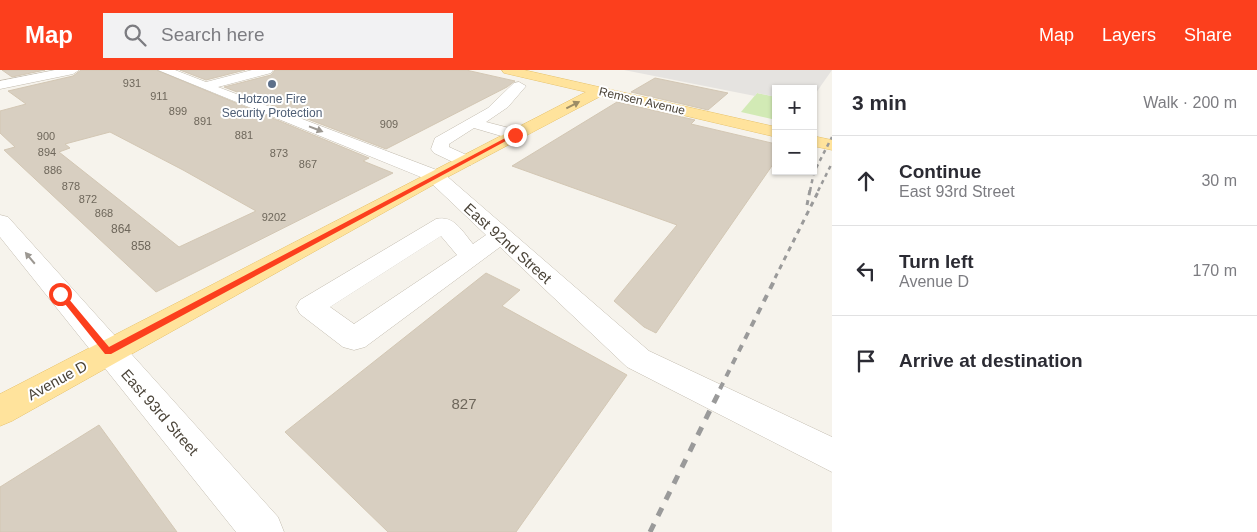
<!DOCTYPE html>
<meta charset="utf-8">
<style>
:root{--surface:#fff;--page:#f2f2f3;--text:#2b2b33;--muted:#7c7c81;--line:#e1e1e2;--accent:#fc3f1d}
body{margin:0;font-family:Arial,sans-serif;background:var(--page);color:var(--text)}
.controls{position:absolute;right:15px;top:15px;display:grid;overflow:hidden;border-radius:0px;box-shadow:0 1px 4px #0004}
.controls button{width:45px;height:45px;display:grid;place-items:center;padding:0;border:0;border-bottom:1px solid var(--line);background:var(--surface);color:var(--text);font:25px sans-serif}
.stop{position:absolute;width:15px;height:15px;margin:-11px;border:4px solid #fc3f1d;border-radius:50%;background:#fff}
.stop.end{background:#fc3f1d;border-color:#fff;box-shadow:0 1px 5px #0008}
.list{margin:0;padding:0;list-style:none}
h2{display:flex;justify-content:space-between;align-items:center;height:65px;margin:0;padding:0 20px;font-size:21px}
h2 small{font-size:16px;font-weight:400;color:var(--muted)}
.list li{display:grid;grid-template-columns:32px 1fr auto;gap:15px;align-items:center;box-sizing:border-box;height:90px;padding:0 20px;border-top:1px solid var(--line)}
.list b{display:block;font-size:19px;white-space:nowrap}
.list p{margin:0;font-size:16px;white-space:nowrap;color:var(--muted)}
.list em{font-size:16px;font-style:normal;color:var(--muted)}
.icon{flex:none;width:28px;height:28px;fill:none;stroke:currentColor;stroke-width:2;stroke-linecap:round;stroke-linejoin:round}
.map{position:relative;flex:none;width:832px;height:462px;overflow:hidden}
header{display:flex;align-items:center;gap:30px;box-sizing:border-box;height:70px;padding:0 25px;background:var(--accent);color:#fff}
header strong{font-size:24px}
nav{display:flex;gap:28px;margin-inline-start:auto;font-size:18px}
.search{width:350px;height:45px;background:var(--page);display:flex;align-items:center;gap:12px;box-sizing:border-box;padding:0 18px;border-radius:0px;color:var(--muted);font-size:19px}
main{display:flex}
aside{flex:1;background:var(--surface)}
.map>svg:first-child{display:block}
.green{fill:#d2eab5}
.parking{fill:#e5e3e0}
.building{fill:#d8cfc1;stroke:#d3c7b4;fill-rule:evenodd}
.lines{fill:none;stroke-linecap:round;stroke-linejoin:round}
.minor-casing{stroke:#c2bbae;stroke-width:1}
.major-casing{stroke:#e6c16a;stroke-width:1}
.minor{fill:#fff;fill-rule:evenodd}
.major{fill:#ffe39c;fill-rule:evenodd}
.rail-far3{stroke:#9a9a9a;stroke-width:2.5;stroke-dasharray:4 4;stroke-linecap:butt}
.rail-far2{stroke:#9a9a9a;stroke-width:3;stroke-dasharray:5 5;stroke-linecap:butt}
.rail-far1{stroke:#9a9a9a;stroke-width:4;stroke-dasharray:7 7;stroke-linecap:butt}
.rail{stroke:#9a9a9a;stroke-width:5;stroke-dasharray:9 9;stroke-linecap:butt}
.oneway{fill:#9c8c66}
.oneway2{fill:#9c9892}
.route{fill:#fc3f1d}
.service-dot{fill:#5c6f8a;stroke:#fff;stroke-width:2}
.labels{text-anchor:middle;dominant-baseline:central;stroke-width:4;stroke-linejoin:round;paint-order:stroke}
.far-number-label{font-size:11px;fill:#6e675b}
.far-service-label{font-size:12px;fill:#4e5e75;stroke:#fff}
.far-street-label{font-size:12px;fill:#4b4439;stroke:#fff}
.number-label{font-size:12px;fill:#6e675b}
.street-label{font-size:15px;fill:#4b4439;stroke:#fff}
.near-number-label{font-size:15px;fill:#6e675b}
</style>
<header>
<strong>Map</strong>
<div class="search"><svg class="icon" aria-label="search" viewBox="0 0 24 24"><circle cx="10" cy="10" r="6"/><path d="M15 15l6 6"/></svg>Search here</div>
<nav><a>Map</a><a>Layers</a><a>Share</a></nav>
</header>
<main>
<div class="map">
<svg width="832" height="462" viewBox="0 0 832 462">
<rect width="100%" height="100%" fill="#f6f3ec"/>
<path class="green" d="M757,23L776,27V50L741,42Z"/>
<path class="parking" d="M624,0H832L813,27V19H776V27L757,23L755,26Z"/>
<path class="building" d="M2,0H45L12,7Z
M81,0H156L369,88L363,91L393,103L156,222L4,80L15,77L0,63V41L26,34L8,21L73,6ZM110,62L183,100L256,141L179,177L59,82L70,78L65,74Z
M180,0H245L206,10Z
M275,0H466L515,11L507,17L386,79L224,17L271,5Z
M655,8L728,23L708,40L631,22Z
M617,32L695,50L691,54L776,74V90L656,263L644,257L614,231L677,155L512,96Z
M486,203L520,220L502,236L627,305L516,462H388L285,362Z
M99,355L177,462H0V417Z"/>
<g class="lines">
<defs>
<path id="minor" d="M55,0H79L73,4L0,19V11Z
M158,0H175L206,12L252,0H273L271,3L218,17L442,102L649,281L832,367V402L627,297L500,177L365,277L354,280L343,277L300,244L296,237L300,230L436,149C454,145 462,161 473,174L486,165L428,110ZM441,166L457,185L354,254L330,237Z
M519,12L526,16L508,37L486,52L521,61L523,65L521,69L515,70L474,58L449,74V77L471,87L474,91L471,95H459L434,83L431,79L435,68L488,38L514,13Z
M0,145L8,147L278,447L284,462H236L0,167Z"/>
<path id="major" d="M502,0H524L776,57V67L601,26L442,110L12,351L0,356V324L586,22L504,3Z
M813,66L832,70V80L813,76Z"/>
</defs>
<use href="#minor" class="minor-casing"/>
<use href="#major" class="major-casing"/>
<use href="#minor" class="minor"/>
<use href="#major" class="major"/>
<path class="rail-far3" d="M810,121L814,102L832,67
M818,121L832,93"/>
<path class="rail-far2" d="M807,135L810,120
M775,208L819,120"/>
<path class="rail-far1" d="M720,319L776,207"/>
<path class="rail" d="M650,462L721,318"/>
</g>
<defs><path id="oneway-solid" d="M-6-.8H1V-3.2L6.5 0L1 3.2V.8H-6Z" transform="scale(1.25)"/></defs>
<use class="oneway" href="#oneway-solid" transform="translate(573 35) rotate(-27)"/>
<g class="oneway2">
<use href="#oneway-solid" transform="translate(316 59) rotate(21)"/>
<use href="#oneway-solid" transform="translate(30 188) rotate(-130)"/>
</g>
<path class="route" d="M513,64L517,65L111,284H105L57,224L63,222L109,277Z"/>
<circle class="service-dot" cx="272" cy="14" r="5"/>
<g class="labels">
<g class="far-number-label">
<text x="132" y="13">931</text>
<text x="159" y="26">911</text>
<text x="178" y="41">899</text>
<text x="203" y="51">891</text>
<text x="389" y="54">909</text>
<text x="244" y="65">881</text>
<text x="46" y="66">900</text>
<text x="47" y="82">894</text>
<text x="279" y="83">873</text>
<text x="308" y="94">867</text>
<text x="53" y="100">886</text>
<text x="71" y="116">878</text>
<text x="88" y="129">872</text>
<text x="104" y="143">868</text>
<text x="274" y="147">9202</text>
</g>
<g class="far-service-label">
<text x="272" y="29">Hotzone Fire<tspan x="272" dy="14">Security Protection</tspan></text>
</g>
<g class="far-street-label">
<text transform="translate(642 31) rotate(13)">Remsen Avenue</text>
</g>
<g class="number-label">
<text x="121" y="159">864</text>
<text x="141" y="176">858</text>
</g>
<g class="street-label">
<text transform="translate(508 173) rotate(42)">East 92nd Street</text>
<text transform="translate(57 310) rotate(-29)">Avenue D</text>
<text transform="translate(160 342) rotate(49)">East 93rd Street</text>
</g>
<g class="near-number-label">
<text x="464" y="333">827</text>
</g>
</g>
</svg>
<div class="controls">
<button>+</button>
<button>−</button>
</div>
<div class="stop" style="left:60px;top:224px"></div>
<div class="stop end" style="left:515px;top:65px"></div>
</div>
<aside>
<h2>3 min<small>Walk · 200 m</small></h2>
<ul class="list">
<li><svg class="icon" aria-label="ahead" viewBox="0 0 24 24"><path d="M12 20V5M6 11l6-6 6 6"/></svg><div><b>Continue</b><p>East 93rd Street</p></div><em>30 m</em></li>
<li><svg class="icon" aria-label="left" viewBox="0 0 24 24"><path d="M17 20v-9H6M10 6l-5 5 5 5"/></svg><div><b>Turn left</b><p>Avenue D</p></div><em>170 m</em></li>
<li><svg class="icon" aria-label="arrive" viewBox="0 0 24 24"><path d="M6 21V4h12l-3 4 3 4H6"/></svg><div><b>Arrive at destination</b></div></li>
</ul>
</aside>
</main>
